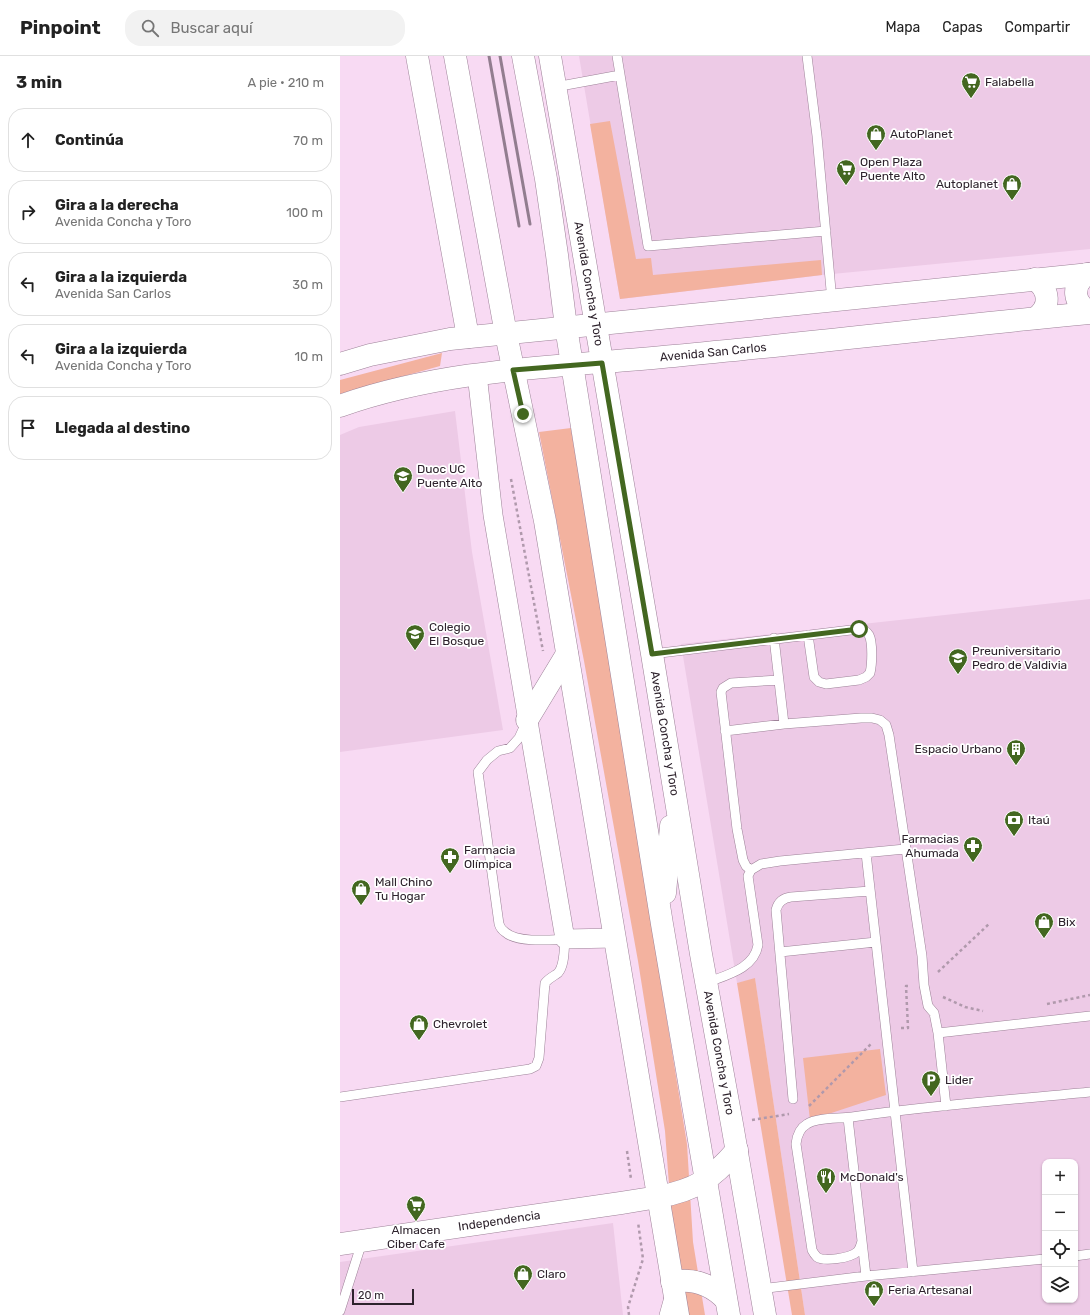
<!DOCTYPE html>
<html lang="es">
<meta charset="utf-8">
<style>
:root{--surface:#fff;--page:#f2f2f2;--text:#222;--muted:#767676;--line:#e0e0e0}
body{margin:0;font-family:Rubik,sans-serif;background:var(--page);color:var(--text)}
.controls{position:absolute;right:12px;bottom:12px;display:grid;overflow:hidden;border-radius:8px;box-shadow:0 1px 3px #0004}
.controls button{width:36px;height:36px;display:grid;place-items:center;padding:0;border:0;border-bottom:1px solid var(--line);background:var(--surface);color:var(--text);font:20px sans-serif}
.scale{position:absolute;left:12px;bottom:10px;width:62px;box-sizing:border-box;padding-left:4px;border:2px solid #2e232d;border-top:0;font-size:11px;line-height:14px;white-space:nowrap;color:#2e232d;-webkit-text-stroke:3px #fff;paint-order:stroke}
.stop{position:absolute;width:12px;height:12px;margin:-9px;border:3px solid #436720;border-radius:50%;background:#fff}
.stop.end{background:#436720;border-color:#fff;box-shadow:0 1px 4px #0008}
.list{margin:0;padding:0;list-style:none}
h2{display:flex;justify-content:space-between;align-items:center;height:52px;margin:0;padding:0 16px;font-size:17px}
h2 small{font-size:13px;font-weight:400;color:var(--muted)}
.list li{display:grid;grid-template-columns:26px 1fr auto;gap:12px;align-items:center;box-sizing:border-box;height:64px;margin:0 8px 8px;padding:0 8px;border:1px solid var(--line);border-radius:16px}
.list b{display:block;font-size:15px;white-space:nowrap}
.list p{margin:0;font-size:13px;white-space:nowrap;color:var(--muted)}
.list em{font-size:13px;font-style:normal;color:var(--muted)}
.icon{flex:none;width:22px;height:22px;fill:none;stroke:currentColor;stroke-width:2;stroke-linecap:round;stroke-linejoin:round}
.map{position:relative;flex:none;width:750px;height:1259px;overflow:hidden}
header{display:flex;align-items:center;gap:24px;box-sizing:border-box;height:56px;padding:0 20px;background:var(--surface);border-bottom:1px solid var(--line)}
header strong{font-size:19px}
nav{display:flex;gap:22px;margin-inline-start:auto;font-size:14px}
.search{width:280px;height:36px;background:var(--page);display:flex;align-items:center;gap:10px;box-sizing:border-box;padding:0 14px;border-radius:16px;color:var(--muted);font-size:15px}
main{display:flex}
aside{flex:1;background:var(--surface)}
.map>svg:first-child{display:block}
.built{fill:#edcae6;fill-rule:evenodd}
.green{fill:#f3b29f}
.lines{fill:none;stroke-linecap:round;stroke-linejoin:round}
.lane-casing{stroke:#9d8298;stroke-width:10}
.street-casing{stroke:#9d8298;stroke-width:20}
.secondary-casing{stroke:#9d8298;stroke-width:23}
.primary-casing{stroke:#9d8298;stroke-width:23}
.path{stroke:#b099ac;stroke-width:2.5;stroke-dasharray:3 3;stroke-linecap:butt}
.lane{stroke:#fff;stroke-width:9}
.street{stroke:#fff;stroke-width:19}
.secondary{stroke:#fff;stroke-width:22}
.primary{stroke:#fff;stroke-width:22}
.rail{stroke:#927d8f;stroke-width:3}
.route{stroke:#436720;stroke-width:5}
.labels{text-anchor:middle;dominant-baseline:central;stroke-width:3.5;stroke-linejoin:round;paint-order:stroke}
.poi-label{font-size:12px;fill:#2e232d;stroke:#fff;text-anchor:start}
.street-label{font-size:12px;fill:#2e232d;stroke:#fff}
</style>
<header>
<strong>Pinpoint</strong>
<div class="search"><svg class="icon" aria-label="search" viewBox="0 0 24 24"><circle cx="10" cy="10" r="6"/><path d="M15 15l6 6"/></svg>Buscar aquí</div>
<nav><a>Mapa</a><a>Capas</a><a>Compartir</a></nav>
</header>
<main>
<aside>
<h2>3 min<small>A pie · 210 m</small></h2>
<ul class="list">
<li><svg class="icon" aria-label="ahead" viewBox="0 0 24 24"><path d="M12 20V5M6 11l6-6 6 6"/></svg><div><b>Continúa</b></div><em>70 m</em></li>
<li><svg class="icon" aria-label="right" viewBox="0 0 24 24"><path d="M7 20v-9h11M14 6l5 5-5 5"/></svg><div><b>Gira a la derecha</b><p>Avenida Concha y Toro</p></div><em>100 m</em></li>
<li><svg class="icon" aria-label="left" viewBox="0 0 24 24"><path d="M17 20v-9H6M10 6l-5 5 5 5"/></svg><div><b>Gira a la izquierda</b><p>Avenida San Carlos</p></div><em>30 m</em></li>
<li><svg class="icon" aria-label="left" viewBox="0 0 24 24"><path d="M17 20v-9H6M10 6l-5 5 5 5"/></svg><div><b>Gira a la izquierda</b><p>Avenida Concha y Toro</p></div><em>10 m</em></li>
<li><svg class="icon" aria-label="arrive" viewBox="0 0 24 24"><path d="M6 21V4h12l-3 4 3 4H6"/></svg><div><b>Llegada al destino</b></div></li>
</ul>
</aside>
<div class="map">
<svg width="750" height="1259" viewBox="0 0 750 1259">
<rect width="100%" height="100%" fill="#f8daf3"/>
<path class="built" d="M239,0H750V193L482,219L280,243Z
M115,355L132,496L163,674L0,696V379L19,371Z
M750,543V1259H465L415,923L397,927L341,588ZM705,1106H735V1244H705Z
M273,1167L283,1259H0V1206Z"/>
<path class="green" d="M270,65L296,203L311,202L313,219L481,204L482,219L280,243L250,68Z
M102,297L100,310L0,338V324Z
M231,372L347,1088L353,1186L365,1259H347L331,1156L325,1075L298,905L244,605L199,376Z
M415,922L465,1259H452L397,927Z
M540,993L546,1039L470,1064L463,1002Z"/>
<g class="lines">
<defs>
<path id="lane" d="M277,0L308,190L486,175
M467,0L477,80L492,245
M215,31L280,19
M434,582L444,668
M312,598L519,573C523,574 527,575 529,579C533,587 532,609 530,617L526,621L519,624L486,628L479,626L474,621L468,579
M385,675L444,668L521,662H532L540,664L546,669L549,679L582,900L584,929L588,950L594,957L598,977L606,1050
M526,797L573,1216
M411,814L421,808L440,805L565,793
M440,896L536,886
M366,927C386,919 414,913 418,889L409,827L408,820L411,814L406,810L403,804L397,773L381,636L383,632L391,627L439,624
M598,977L750,960
M0,1041L190,1013L196,1010L199,1002L205,927C209,922 214,920 218,917C225,909 224,892 225,883C209,884 177,887 165,876C162,874 160,871 159,868L138,716L147,704L158,695L170,692L179,682L185,669
M453,1043L436,854C438,846 443,842 451,841L530,835
M508,1062L526,1220
M522,1185C521,1189 520,1193 517,1196C510,1202 484,1206 477,1201C475,1199 473,1196 472,1194L456,1088C457,1079 460,1072 467,1068C478,1061 499,1063 512,1061C591,1049 671,1044 750,1036
M735,1200L750,1198
M420,1233L526,1220L705,1203
M0,1255L22,1186
M324,1259L329,1241"/>
<path id="street" d="M137,318L153,459L225,883L275,882"/>
<g id="secondary">
<path d="M77,0L128,281"/>
<path d="M747,218C731,230 733,247 750,256"/>
<path d="M695,223C710,235 711,250 696,262"/>
<path d="M0,308L30,299L110,283L391,255L750,218"/>
<path id="s1" d="M0,350C107,312 222,311 334,300C473,287 611,270 750,257"/>
<path id="s2" d="M0,1188L281,1147L318,1141"/>
</g>
<g id="primary">
<path d="M115,0L166,278L205,465L338,1259"/>
<path d="M183,0L206,123L217,199L226,271L322,868L389,1259"/>
<path id="s3" d="M210,0L312,598L361,898L392,1068L425,1259"/>
<path d="M187,664L227,598"/>
<path d="M325,837L331,770"/>
<path d="M318,1141C356,1134 372,1123 397,1094"/>
<path d="M332,1226C353,1222 371,1228 386,1244"/>
</g>
</defs>
<use href="#lane" class="lane-casing"/>
<use href="#street" class="street-casing"/>
<use href="#secondary" class="secondary-casing"/>
<use href="#primary" class="primary-casing"/>
<path class="path" d="M171,423L203,595
M598,916L650,867
M603,941L625,951L643,955
M707,948L750,939
M561,972H568L566,930H570
M469,1050L532,987
M412,1064L449,1058
M287,1095L291,1123
M289,1259L288,1251L303,1203L298,1166"/>
<use href="#lane" class="lane"/>
<use href="#street" class="street"/>
<use href="#secondary" class="secondary"/>
<use href="#primary" class="primary"/>
<path class="rail" d="M149,0L179,170
M160,0L190,168"/>
</g>
<g class="lines">
<path class="route" d="M183,358L173,314L262,307L312,598L519,573"/>
</g>
<defs>
<symbol id="supermarket-pin" viewBox="-11 -11 22 30"><path d="M0 17L-7.5 6A9.5 9.5 0 1 1 7.5 6Z" fill="#436720" stroke="#fff"/><path d="M-6-5.5h2.5l.6 2H6L4.5 2H-2.5L-4.4-4H-6ZM-1.5 3.2a1.3 1.3 0 1 0 .1 0ZM3 3.2a1.3 1.3 0 1 0 .1 0Z" fill="#fff"/></symbol>
<symbol id="shop-pin" viewBox="-11 -11 22 30"><path d="M0 17L-7.5 6A9.5 9.5 0 1 1 7.5 6Z" fill="#436720" stroke="#fff"/><path d="M-5-2.5h2.3a2.7 3.5 0 0 1 5.4 0H5L5.5 6h-11ZM-1.5-2.5h3a1.5 2.3 0 0 0-3 0Z" fill="#fff"/></symbol>
<symbol id="university-pin" viewBox="-11 -11 22 30"><path d="M0 17L-7.5 6A9.5 9.5 0 1 1 7.5 6Z" fill="#436720" stroke="#fff"/><path d="M0-5L7-2L0 1L-7-2ZM-4 1L0 2.5L4 1V4Q0 6-4 4Z" fill="#fff"/></symbol>
<symbol id="school-pin" viewBox="-11 -11 22 30"><path d="M0 17L-7.5 6A9.5 9.5 0 1 1 7.5 6Z" fill="#436720" stroke="#fff"/><path d="M0-5L7-2L0 1L-7-2ZM-4 1L0 2.5L4 1V4Q0 6-4 4Z" fill="#fff"/></symbol>
<symbol id="building-pin" viewBox="-11 -11 22 30"><path d="M0 17L-7.5 6A9.5 9.5 0 1 1 7.5 6Z" fill="#436720" stroke="#fff"/><path d="M-4-6H4V6H1V3H-1V6H-4ZM-2.5-4.3h1.7v1.8h-1.7ZM.8-4.3h1.7v1.8H.8ZM-2.5-1h1.7V.8h-1.7ZM.8-1h1.7V.8H.8Z" fill="#fff"/></symbol>
<symbol id="bank-pin" viewBox="-11 -11 22 30"><path d="M0 17L-7.5 6A9.5 9.5 0 1 1 7.5 6Z" fill="#436720" stroke="#fff"/><path d="M-6-4H6V4H-6ZM0-2.3a2.3 2.3 0 1 0 0 4.6a2.3 2.3 0 1 0 0-4.6Z" fill="#fff"/></symbol>
<symbol id="pharmacy-pin" viewBox="-11 -11 22 30"><path d="M0 17L-7.5 6A9.5 9.5 0 1 1 7.5 6Z" fill="#436720" stroke="#fff"/><path d="M-2-6h4v4h4v4h-4v4h-4v-4h-4v-4h4Z" fill="#fff"/></symbol>
<symbol id="parking-pin" viewBox="-11 -11 22 30"><path d="M0 17L-7.5 6A9.5 9.5 0 1 1 7.5 6Z" fill="#436720" stroke="#fff"/><path d="M-3.5-5.5H1a3.5 3.5 0 0 1 0 7H-1V5.5H-3.5ZM-1-3.4V-.6H.8a1.4 1.4 0 0 0 0-2.8Z" fill="#fff"/></symbol>
<symbol id="restaurant-pin" viewBox="-11 -11 22 30"><path d="M0 17L-7.5 6A9.5 9.5 0 1 1 7.5 6Z" fill="#436720" stroke="#fff"/><path d="M-5-6h1v4h1v-4h1v4h1v-4h1v5L-1.5 .5V6h-2V.5L-5-1ZM5-6V6H3V1.5H1.5Q1.5-4 5-6Z" fill="#fff"/></symbol>
</defs>
<g fill-rule="evenodd">
<use href="#supermarket-pin" x="620" y="15" width="22" height="30"/>
<use href="#shop-pin" x="525" y="67" width="22" height="30"/>
<use href="#supermarket-pin" x="495" y="102" width="22" height="30"/>
<use href="#shop-pin" x="661" y="117" width="22" height="30"/>
<use href="#university-pin" x="52" y="409" width="22" height="30"/>
<use href="#school-pin" x="64" y="567" width="22" height="30"/>
<use href="#university-pin" x="607" y="591" width="22" height="30"/>
<use href="#building-pin" x="665" y="682" width="22" height="30"/>
<use href="#bank-pin" x="663" y="753" width="22" height="30"/>
<use href="#pharmacy-pin" x="622" y="779" width="22" height="30"/>
<use href="#pharmacy-pin" x="99" y="790" width="22" height="30"/>
<use href="#shop-pin" x="10" y="822" width="22" height="30"/>
<use href="#shop-pin" x="693" y="855" width="22" height="30"/>
<use href="#shop-pin" x="68" y="957" width="22" height="30"/>
<use href="#parking-pin" x="580" y="1013" width="22" height="30"/>
<use href="#restaurant-pin" x="475" y="1110" width="22" height="30"/>
<use href="#supermarket-pin" x="65" y="1138" width="22" height="30"/>
<use href="#shop-pin" x="172" y="1207" width="22" height="30"/>
<use href="#shop-pin" x="523" y="1223" width="22" height="30"/>
</g>
<g class="labels">
<g class="poi-label">
<text x="645" y="26">Falabella</text>
<text x="550" y="78">AutoPlanet</text>
<text x="520" y="106">Open Plaza<tspan x="520" dy="14">Puente Alto</tspan></text>
<text x="658" y="128" text-anchor="end">Autoplanet</text>
<text x="77" y="413">Duoc UC<tspan x="77" dy="14">Puente Alto</tspan></text>
<text x="89" y="571">Colegio<tspan x="89" dy="14">El Bosque</tspan></text>
<text x="632" y="595">Preuniversitario<tspan x="632" dy="14">Pedro de Valdivia</tspan></text>
<text x="662" y="693" text-anchor="end">Espacio Urbano</text>
<text x="688" y="764">Itaú</text>
<text x="619" y="783" text-anchor="end">Farmacias<tspan x="619" dy="14">Ahumada</tspan></text>
<text x="124" y="794">Farmacia<tspan x="124" dy="14">Olímpica</tspan></text>
<text x="35" y="826">Mall Chino<tspan x="35" dy="14">Tu Hogar</tspan></text>
<text x="718" y="866">Bix</text>
<text x="93" y="968">Chevrolet</text>
<text x="605" y="1024">Lider</text>
<text x="500" y="1121">McDonald's</text>
<text x="76" y="1174" text-anchor="middle">Almacen<tspan x="76" dy="14">Ciber Cafe</tspan></text>
<text x="197" y="1218">Claro</text>
<text x="548" y="1234">Feria Artesanal</text>
</g>
<g class="street-label">
<text stroke="none"><textPath href="#s3" startOffset="231">Avenida Concha y Toro</textPath></text>
<text stroke="none"><textPath href="#s1" startOffset="378">Avenida San Carlos</textPath></text>
<text stroke="none"><textPath href="#s3" startOffset="687">Avenida Concha y Toro</textPath></text>
<text stroke="none"><textPath href="#s3" startOffset="1011">Avenida Concha y Toro</textPath></text>
<text stroke="none"><textPath href="#s2" startOffset="161">Independencia</textPath></text>
</g>
</g>
</svg>
<div class="controls">
<button>+</button>
<button>−</button>
<button><svg class="icon" aria-label="locate" viewBox="0 0 24 24"><circle cx="12" cy="12" r="6"/><path d="M12 2v4M12 18v4M2 12h4M18 12h4"/></svg></button>
<button><svg class="icon" aria-label="layers" viewBox="0 0 24 24"><path d="M12 4l9 5-9 5-9-5zM3 14l9 5 9-5"/></svg></button>
</div>
<div class="scale">20 m</div>
<div class="stop" style="left:519px;top:573px"></div>
<div class="stop end" style="left:183px;top:358px"></div>
</div>
</main>
